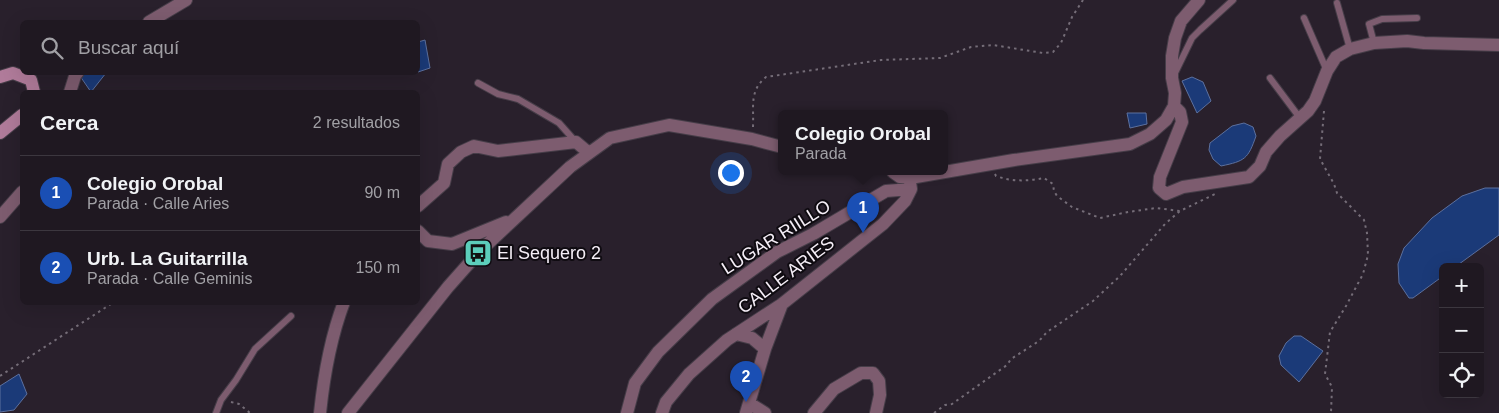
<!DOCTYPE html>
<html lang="es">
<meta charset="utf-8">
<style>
:root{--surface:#1f1821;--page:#27212a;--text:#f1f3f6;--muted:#a1a0a5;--line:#3c373f;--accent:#ea580c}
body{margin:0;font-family:Helvetica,sans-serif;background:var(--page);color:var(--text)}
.controls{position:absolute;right:15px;bottom:15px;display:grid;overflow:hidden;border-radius:8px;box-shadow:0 5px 20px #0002}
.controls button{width:45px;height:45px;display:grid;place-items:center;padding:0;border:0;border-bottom:1px solid var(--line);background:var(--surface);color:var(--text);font:25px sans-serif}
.you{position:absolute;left:730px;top:172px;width:18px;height:18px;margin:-12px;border:4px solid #fff;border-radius:50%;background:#1a73e8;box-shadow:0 0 0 8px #1a73e833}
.badge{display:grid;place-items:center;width:32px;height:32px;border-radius:50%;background:var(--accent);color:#fff;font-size:16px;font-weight:700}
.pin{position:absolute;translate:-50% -41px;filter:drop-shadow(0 1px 2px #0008)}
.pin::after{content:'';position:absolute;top:26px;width:18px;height:15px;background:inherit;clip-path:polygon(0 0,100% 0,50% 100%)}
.popup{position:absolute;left:778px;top:110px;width:170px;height:65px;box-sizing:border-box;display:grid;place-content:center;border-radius:8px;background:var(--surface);filter:drop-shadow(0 1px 4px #0005);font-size:16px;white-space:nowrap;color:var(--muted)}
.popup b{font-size:19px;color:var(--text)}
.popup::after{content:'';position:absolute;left:50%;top:100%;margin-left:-10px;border:10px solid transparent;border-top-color:var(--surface)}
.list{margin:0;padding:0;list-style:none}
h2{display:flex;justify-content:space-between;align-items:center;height:65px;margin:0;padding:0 20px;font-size:21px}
h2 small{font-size:16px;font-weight:400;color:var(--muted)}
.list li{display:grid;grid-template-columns:32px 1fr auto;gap:15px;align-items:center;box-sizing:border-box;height:75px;padding:0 20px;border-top:1px solid var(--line)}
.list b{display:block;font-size:19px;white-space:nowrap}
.list p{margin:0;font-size:16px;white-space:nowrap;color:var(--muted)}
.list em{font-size:16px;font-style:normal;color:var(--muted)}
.icon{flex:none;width:28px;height:28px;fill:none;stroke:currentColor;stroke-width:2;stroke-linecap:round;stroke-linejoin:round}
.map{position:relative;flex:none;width:1499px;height:413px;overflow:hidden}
.search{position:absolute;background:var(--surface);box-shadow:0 5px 20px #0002;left:20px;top:20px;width:400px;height:55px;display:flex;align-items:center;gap:12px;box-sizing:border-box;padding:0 18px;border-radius:8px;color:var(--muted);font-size:19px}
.panel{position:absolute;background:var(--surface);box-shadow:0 5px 20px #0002;left:20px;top:90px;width:400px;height:215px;border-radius:8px}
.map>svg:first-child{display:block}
.water{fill:#1b3a78;stroke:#5c709e}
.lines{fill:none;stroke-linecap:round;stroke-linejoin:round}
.lane-casing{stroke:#463d48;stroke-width:8}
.street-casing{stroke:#463d48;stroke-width:14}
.secondary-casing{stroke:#463d48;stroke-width:14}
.path{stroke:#756d78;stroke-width:2;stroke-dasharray:2.5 4;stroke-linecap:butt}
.lane{stroke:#7d5c6f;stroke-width:6}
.street{stroke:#7d5c6f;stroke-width:12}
.secondary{stroke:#b07b9a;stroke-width:12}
.labels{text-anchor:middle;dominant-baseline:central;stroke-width:4;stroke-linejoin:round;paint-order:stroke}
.street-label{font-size:18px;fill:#f5eef7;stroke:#0f0b11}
.poi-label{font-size:18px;fill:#f5eef7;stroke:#0f0b11;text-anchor:start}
</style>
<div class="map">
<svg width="1499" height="413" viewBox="0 0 1499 413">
<rect width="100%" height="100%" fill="#29202c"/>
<path class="water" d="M425,40L430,68L418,72V42Z
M83,73H106L91,92L80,76Z
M1192,77L1203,82L1211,101L1197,113L1182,81Z
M1127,113H1146L1147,124L1130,128Z
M1244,123L1253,127L1256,136C1248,159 1245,161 1221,166L1213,159L1209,150L1210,143L1232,126Z
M1485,188H1499V235L1455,267H1443V276L1413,298H1409L1399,283L1398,264L1404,248L1432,218L1462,196Z
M1294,336H1301L1323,351L1299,382L1281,365L1279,356L1286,343Z
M19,374L27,394L14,410L0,412V386Z"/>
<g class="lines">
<defs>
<path id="lane" d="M1337,3L1350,49
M1304,18L1327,71
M1374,43L1369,24L1382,19L1417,18
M1174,75L1192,38L1200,30L1233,0
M1270,78L1300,118
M478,83L498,94L518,99L559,123L575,141
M216,413L221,400L236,380L255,349L291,316"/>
<path id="street" d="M149,22L186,0
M70,92L75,76L78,72
M1174,106L1180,112L1182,122L1160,177L1159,188L1166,194L1183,187L1249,177L1260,166L1266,152L1280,136L1308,111L1315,101L1327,71L1336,57L1350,49L1374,43L1407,41L1424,43L1499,45
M893,172L900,177L910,178L1014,160L1130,144L1150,134L1166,120L1174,106L1175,93L1172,78V56L1175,38L1181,21L1199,0
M418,206L444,183L448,164L461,152L474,146L498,151L576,142L589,153
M0,217L22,192
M418,231L428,241L452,244L506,222
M736,334L752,338L765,349
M749,403L765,413
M320,413C324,374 330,339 344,302
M348,413L448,287L479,252L570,167L610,138L669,125L752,139L782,147
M627,413L635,383L658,352L712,299L777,252L813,234L886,191L911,189
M662,413L666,402L689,374L727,340L782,304L883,224L905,201L911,189L910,182
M746,413L765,349L782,304
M814,413L834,389L861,373H873L879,381L880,395L876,413"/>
<path id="secondary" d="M0,77L13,73L31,80L34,92
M0,133L22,115"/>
</defs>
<use href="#lane" class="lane-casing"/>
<use href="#street" class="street-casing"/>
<use href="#secondary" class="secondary-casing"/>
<path class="path" d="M1324,111L1320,159L1334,184L1337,193L1364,220L1367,233L1368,255L1363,274L1346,306L1330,332L1325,374L1332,387L1331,413
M753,127C754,106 749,91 766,77L881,60L940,58L971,47L993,45L1043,53L1053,52L1061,43L1072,17L1083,0
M995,174L996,176C1012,182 1028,181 1044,178L1053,184L1054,191L1057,196L1072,207L1100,218L1128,212L1156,208L1180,211
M0,376L114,302
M231,402L239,404L250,413
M934,413L945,405L952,404L1007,365L1011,359L1039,341L1047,332L1093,301L1120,276L1165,224L1180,211L1215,194"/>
<use href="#lane" class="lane"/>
<use href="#street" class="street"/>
<use href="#secondary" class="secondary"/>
</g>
<defs>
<symbol id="bus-square" viewBox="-11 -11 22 22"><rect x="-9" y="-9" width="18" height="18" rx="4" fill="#5ccebb" stroke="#0f0b11"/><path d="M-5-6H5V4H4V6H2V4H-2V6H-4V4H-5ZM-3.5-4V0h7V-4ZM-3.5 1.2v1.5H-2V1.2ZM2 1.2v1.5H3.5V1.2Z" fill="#111"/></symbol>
</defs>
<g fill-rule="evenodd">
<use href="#bus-square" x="462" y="237" width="32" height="32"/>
</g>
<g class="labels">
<g class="street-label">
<text transform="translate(776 237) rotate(-32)">LUGAR RIILLO</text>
<text transform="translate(786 275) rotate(-37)">CALLE ARIES</text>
</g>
<g class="poi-label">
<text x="497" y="253">El Sequero 2</text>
</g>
</g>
</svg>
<div class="controls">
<button>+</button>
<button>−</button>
<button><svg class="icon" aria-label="locate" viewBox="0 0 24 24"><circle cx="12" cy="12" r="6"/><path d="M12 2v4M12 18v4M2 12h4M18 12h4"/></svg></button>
</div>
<div class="you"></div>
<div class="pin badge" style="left:863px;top:233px;background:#1a4fb4">1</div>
<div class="popup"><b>Colegio Orobal</b>Parada</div>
<div class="pin badge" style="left:746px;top:402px;background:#1a4fb4">2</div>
<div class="search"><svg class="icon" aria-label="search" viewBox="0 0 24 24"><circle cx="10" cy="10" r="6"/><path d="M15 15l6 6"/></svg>Buscar aquí</div>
<section class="panel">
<h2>Cerca<small>2 resultados</small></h2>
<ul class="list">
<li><span class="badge" style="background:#1a4fb4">1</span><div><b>Colegio Orobal</b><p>Parada · Calle Aries</p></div><em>90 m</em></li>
<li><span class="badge" style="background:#1a4fb4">2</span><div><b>Urb. La Guitarrilla</b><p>Parada · Calle Geminis</p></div><em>150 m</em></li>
</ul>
</section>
</div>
